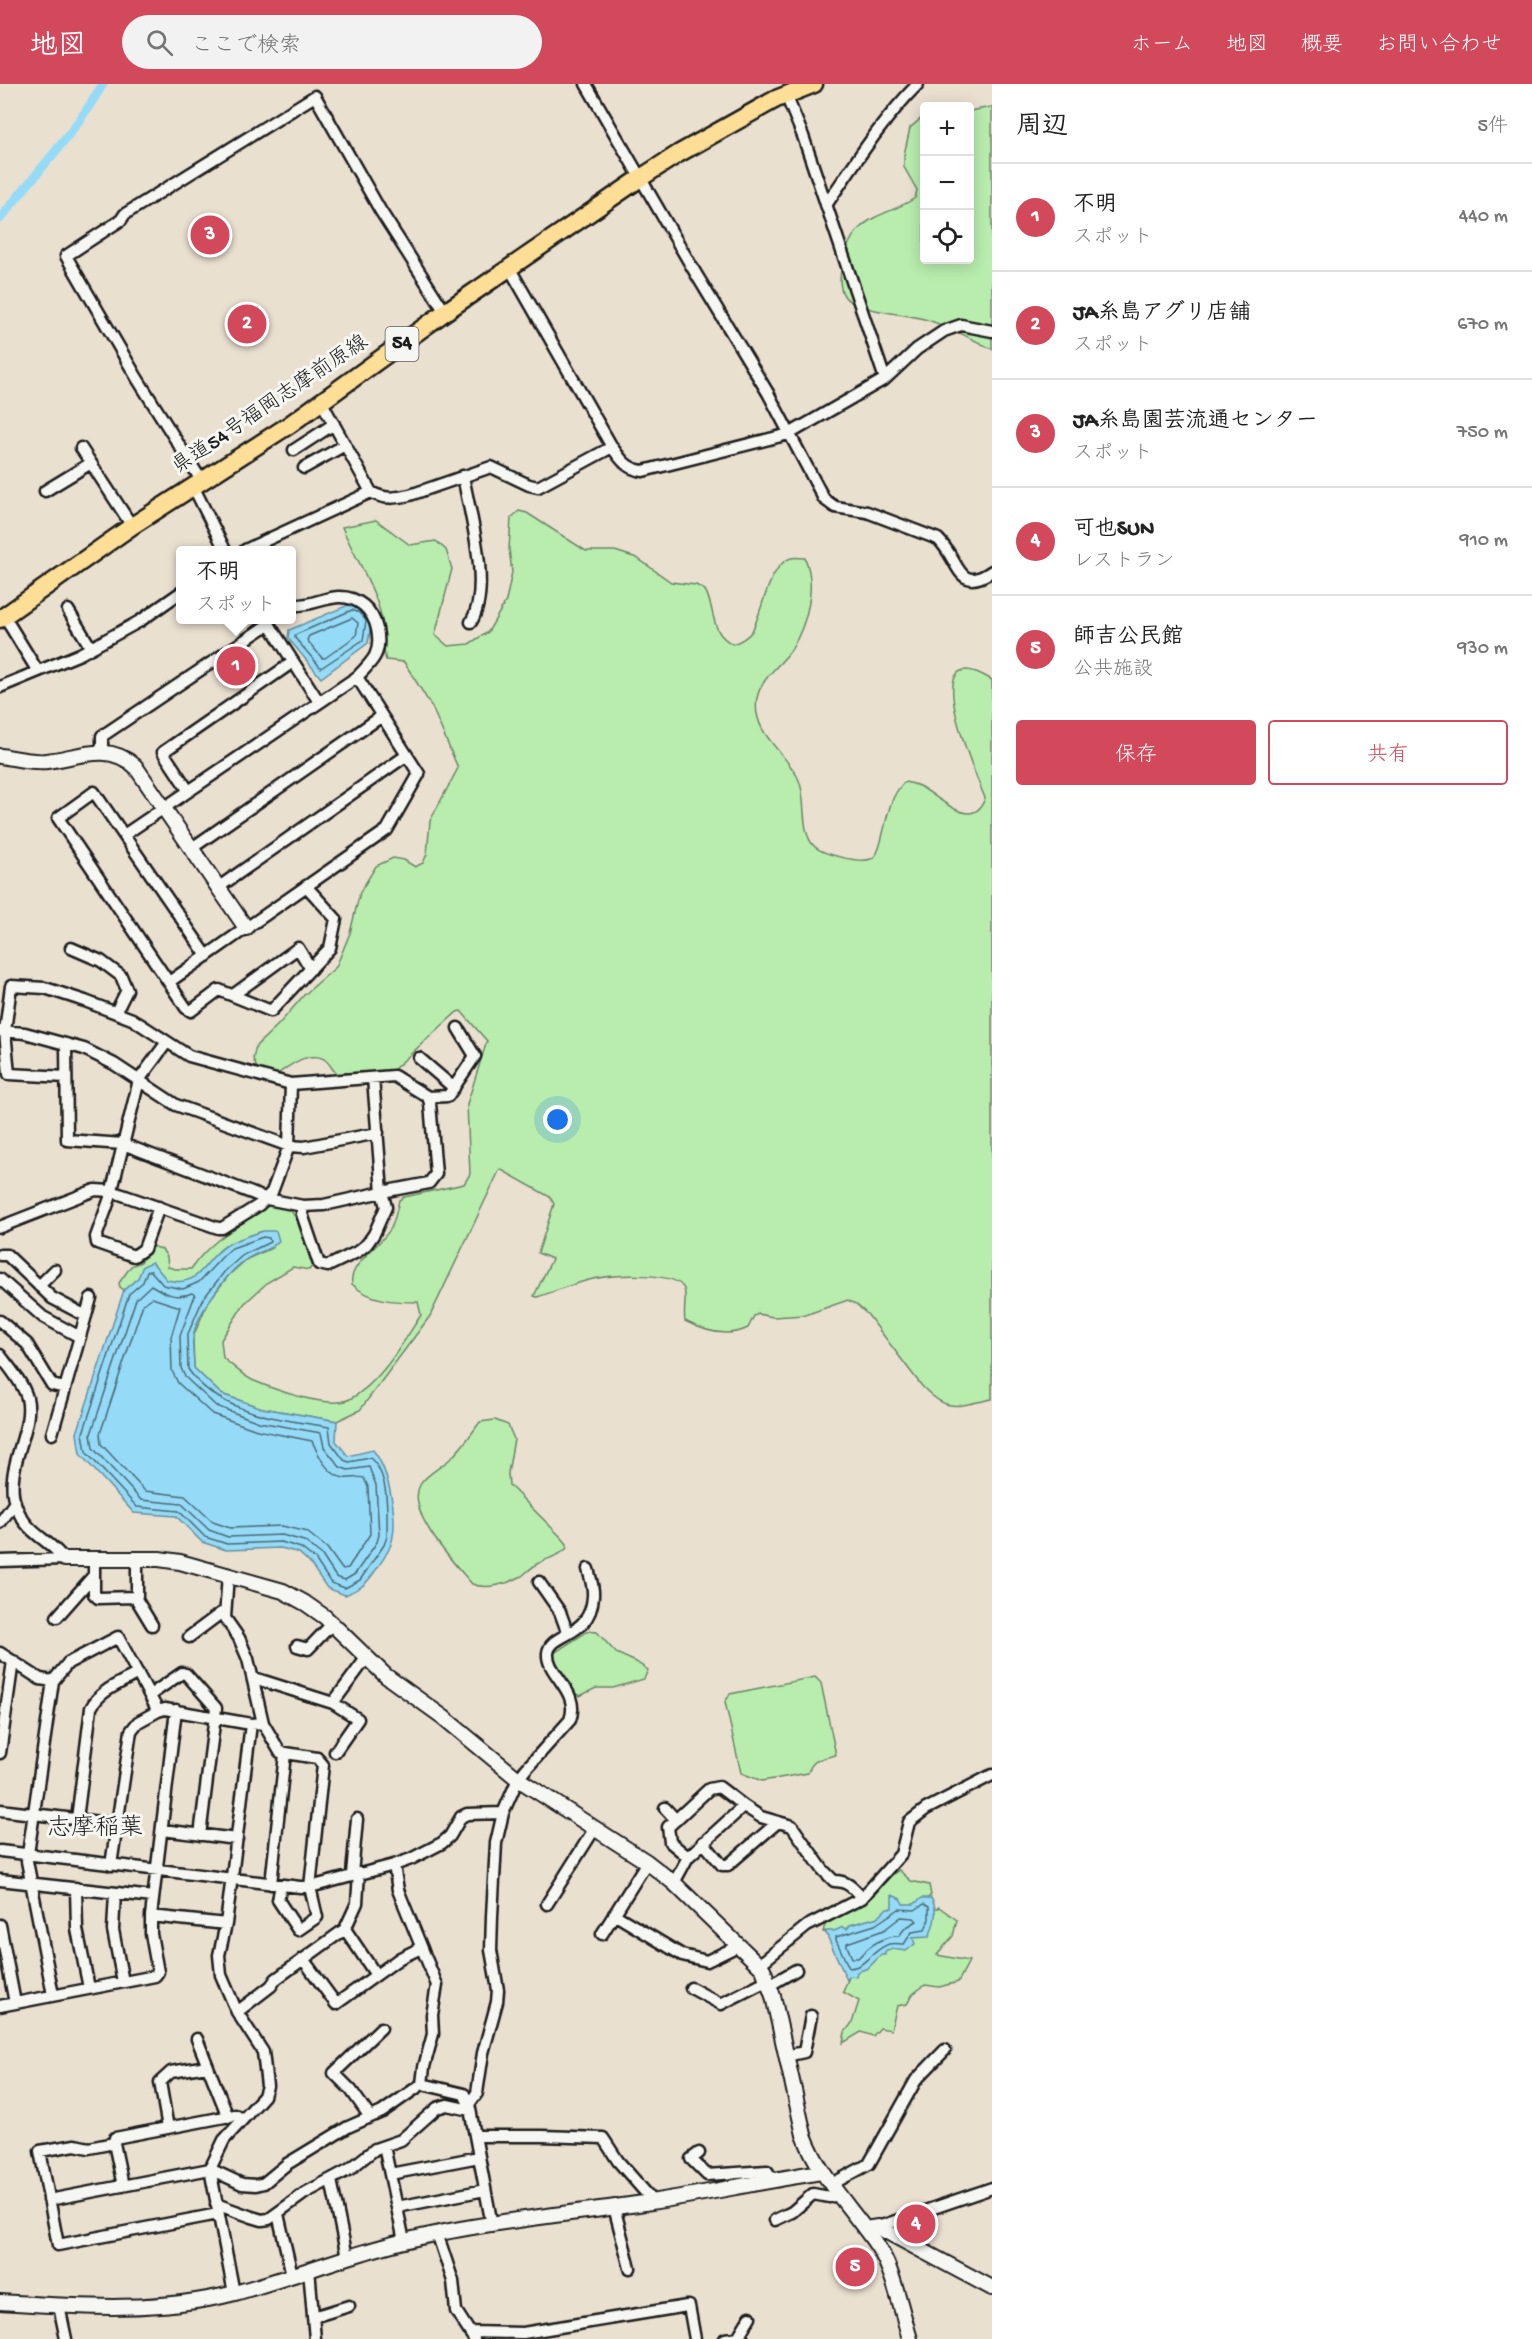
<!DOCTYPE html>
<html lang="ja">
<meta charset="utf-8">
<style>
:root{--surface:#fff;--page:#f2f2f2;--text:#222;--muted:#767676;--line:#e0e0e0;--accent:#d1495b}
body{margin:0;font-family:"Gochi Hand","Klee One",sans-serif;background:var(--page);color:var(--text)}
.controls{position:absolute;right:18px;top:18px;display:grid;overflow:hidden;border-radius:6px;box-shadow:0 3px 15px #0003}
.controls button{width:54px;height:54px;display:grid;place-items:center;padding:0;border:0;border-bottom:2px solid var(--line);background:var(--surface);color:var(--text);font:30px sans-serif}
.you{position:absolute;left:558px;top:1036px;width:21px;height:21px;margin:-15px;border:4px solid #fff;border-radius:50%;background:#1a73e8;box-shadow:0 0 0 9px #1a73e833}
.badge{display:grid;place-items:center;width:39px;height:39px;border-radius:50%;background:var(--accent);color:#fff;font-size:20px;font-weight:700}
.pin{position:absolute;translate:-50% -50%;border:3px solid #fff;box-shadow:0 2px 6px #0006}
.popup{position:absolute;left:176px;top:462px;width:120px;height:78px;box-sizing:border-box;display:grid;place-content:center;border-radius:6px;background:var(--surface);filter:drop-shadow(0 2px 4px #0005);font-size:20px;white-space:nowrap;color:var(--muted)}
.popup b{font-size:22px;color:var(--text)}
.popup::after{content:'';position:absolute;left:50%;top:100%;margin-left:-12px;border:12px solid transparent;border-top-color:var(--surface)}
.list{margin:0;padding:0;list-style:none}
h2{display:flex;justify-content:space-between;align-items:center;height:78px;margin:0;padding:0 24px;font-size:26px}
h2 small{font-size:20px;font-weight:400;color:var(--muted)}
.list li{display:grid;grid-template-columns:39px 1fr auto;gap:18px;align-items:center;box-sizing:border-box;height:108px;padding:0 24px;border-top:2px solid var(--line)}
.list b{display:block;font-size:22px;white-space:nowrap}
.list p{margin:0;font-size:20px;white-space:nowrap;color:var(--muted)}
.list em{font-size:20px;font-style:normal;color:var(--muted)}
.actions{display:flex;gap:12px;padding:18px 24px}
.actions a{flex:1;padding:14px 0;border:2px solid var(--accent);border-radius:6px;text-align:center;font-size:21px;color:var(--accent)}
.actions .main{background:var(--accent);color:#fff}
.icon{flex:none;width:33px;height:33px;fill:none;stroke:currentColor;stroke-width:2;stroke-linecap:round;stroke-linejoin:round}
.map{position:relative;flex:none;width:992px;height:2255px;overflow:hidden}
header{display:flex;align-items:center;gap:36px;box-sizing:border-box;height:84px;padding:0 30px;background:var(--accent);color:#fff}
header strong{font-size:28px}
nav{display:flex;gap:33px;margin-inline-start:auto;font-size:21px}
.search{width:420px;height:54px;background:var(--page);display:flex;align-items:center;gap:15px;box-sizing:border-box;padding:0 21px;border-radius:33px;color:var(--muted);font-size:22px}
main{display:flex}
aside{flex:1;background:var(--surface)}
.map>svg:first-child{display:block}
.green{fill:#b8edae;stroke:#6a8465;stroke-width:1.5}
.water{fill:#95dbf7;stroke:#658f9f;stroke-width:1.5}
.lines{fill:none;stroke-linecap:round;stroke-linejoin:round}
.shore{stroke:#4c6874;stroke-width:1.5}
.canal{stroke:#95dbf7;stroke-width:9}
.minor-casing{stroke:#1c1c1c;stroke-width:15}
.tertiary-casing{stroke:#1c1c1c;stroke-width:18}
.primary-casing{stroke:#1c1c1c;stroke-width:21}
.minor{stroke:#f6f6f2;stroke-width:10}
.tertiary{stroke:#f6f6f2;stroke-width:14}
.primary{stroke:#fdde96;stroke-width:16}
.labels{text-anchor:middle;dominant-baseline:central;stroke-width:6;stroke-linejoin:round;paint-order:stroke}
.shield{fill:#f6f6f2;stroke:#5d5d5c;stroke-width:1.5}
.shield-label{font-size:20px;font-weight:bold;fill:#1c1c1c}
.street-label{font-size:21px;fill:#1c1c1c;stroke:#f6f6f2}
.quarter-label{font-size:24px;fill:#1c1c1c;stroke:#f6f6f2}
</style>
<header>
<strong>地図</strong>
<div class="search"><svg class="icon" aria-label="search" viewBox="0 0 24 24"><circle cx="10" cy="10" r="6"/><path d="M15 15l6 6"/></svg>ここで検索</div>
<nav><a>ホーム</a><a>地図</a><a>概要</a><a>お問い合わせ</a></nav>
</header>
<main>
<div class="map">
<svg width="992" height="2255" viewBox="0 0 992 2255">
<rect width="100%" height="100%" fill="#eae0d0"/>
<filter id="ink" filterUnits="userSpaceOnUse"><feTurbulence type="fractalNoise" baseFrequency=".0167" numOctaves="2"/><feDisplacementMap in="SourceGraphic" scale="12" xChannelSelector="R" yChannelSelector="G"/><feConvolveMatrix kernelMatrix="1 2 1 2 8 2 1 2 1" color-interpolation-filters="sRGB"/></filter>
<g filter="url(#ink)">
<path class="green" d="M992,23V265C969,254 945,240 920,234C904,230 854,226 845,213C833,197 846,158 859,145C873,130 898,126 915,114L917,106L904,83V71L910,44L924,32V176H970V27Z
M519,427L527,429L586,467H615L637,474L671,498L696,501L705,506C716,525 709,549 733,560C741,557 747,554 752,547C762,529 769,480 791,474C794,473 801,474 805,474C817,503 807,540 791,566C780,582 761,594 757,614C751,648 783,666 797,692C808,712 799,747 814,762C823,771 860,779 871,775C886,769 882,716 905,698C909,699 915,700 919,702C938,711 973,750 985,714C976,692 913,547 992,596V1315C956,1322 948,1330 921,1301L868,1231L856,1220L848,1216L805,1231L773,1233L758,1230L754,1232L748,1244C728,1254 704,1247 685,1237C683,1227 687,1214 684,1205C677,1187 615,1191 599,1194C578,1197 557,1207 537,1213L534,1212L552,1175L538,1169L554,1120L550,1113L500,1085L430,1232L360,1326L337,1337L262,1324L221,1310L194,1284L193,1253L208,1218L229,1191L247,1175L272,1164L229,1159L220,1166L196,1193L181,1199L138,1194L124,1206L120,1203L119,1199L131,1182L141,1178L151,1162L162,1165L167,1173L168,1183L175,1185H191C210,1156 240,1141 268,1122L276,1120L287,1121L298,1137L315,1179L309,1186L293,1183L268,1198L244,1220L221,1256L223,1274C232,1281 242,1291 252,1296C273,1305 329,1326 350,1315C381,1298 402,1260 421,1231L418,1218C396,1218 369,1217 352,1200C348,1180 381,1162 391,1144C395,1136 397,1125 399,1116L404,1113L464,1100L470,1090L467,1020L487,957L461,927L457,928L392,987L337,990C332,986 330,979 324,975C308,966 288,983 276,991L258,986L253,975L256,962L280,939L304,911L336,883L350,849L360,808L376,782L393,774L404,776L415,783L423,779L427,770L430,737L458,684L432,623L404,578L386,576C383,568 384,562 384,553C384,543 381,530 378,521C369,493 353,470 342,443L376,436L410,461L436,457L446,466L452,485L435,551L448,562L469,560L488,548L506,517L512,488L509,465L511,434Z
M495,1336L508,1341L514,1355L508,1389L509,1401L562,1454L567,1460V1464C559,1473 547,1474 537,1480C532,1483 527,1488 522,1492C508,1500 487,1506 472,1500C455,1480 405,1428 420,1401C426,1390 442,1383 451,1374C463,1363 471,1350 480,1338Z
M588,1547L597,1548L616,1569L636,1578L648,1586L644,1595L613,1604H596L580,1612L576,1610L556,1580L554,1569Z
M815,1593L821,1599L836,1671C822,1674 812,1675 808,1689L762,1697L741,1689L725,1618L730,1610Z
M899,1786L911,1797L929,1801L931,1811C922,1822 906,1821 893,1826C875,1834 843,1857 823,1848C825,1829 854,1824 868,1816C880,1808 886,1793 899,1786Z
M939,1823L957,1836L953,1852L937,1871L969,1877L958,1898L939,1903L925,1901L913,1910L907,1920L897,1922L891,1946L880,1944L873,1952L861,1948L843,1959L845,1948L852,1939L859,1917L843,1908L851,1888Z"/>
<path class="water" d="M353,519L372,535L368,559L321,594L288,554L289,546Z
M263,1147H276L279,1157C270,1166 258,1168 247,1175C227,1188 195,1231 193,1255C192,1265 194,1274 194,1284L221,1310L262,1324L337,1337L336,1357L348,1372L373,1366C389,1386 401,1441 389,1465C385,1473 369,1498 362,1502C357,1506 351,1508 345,1511L327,1504L310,1479L299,1469L281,1464L226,1466L202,1458L176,1432L134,1429L80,1370L77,1349L124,1206L138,1194L143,1182L152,1178L167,1196C203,1204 201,1177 227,1161C238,1154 252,1151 263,1147Z
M892,1811L901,1815L903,1820H914L922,1814H931C939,1826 934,1841 929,1853L913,1854L915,1860L906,1867L892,1865L885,1868V1871H881L868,1884L857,1888L856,1893L850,1892L847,1896L825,1847H834L843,1843L847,1845L850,1841L878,1833L887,1824H892Z"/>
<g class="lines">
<path class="shore" d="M352,526L360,529L366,537L363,556L321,584L295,554V551Z
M352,534L358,539L356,552L325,574H322L307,556L309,552Z
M263,1153L269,1154L270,1158L243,1171L225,1187L203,1215L187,1252L188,1285C218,1330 281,1335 329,1343L331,1359L344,1376L349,1378L370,1374C390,1390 387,1430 387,1453L384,1461L360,1496L345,1504L331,1499L315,1475L301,1464L281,1458L227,1460L205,1453L179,1427L137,1423L86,1368L83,1349L129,1210L143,1198L147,1187H151L163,1201L183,1205L199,1198L224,1171L232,1164Z
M151,1201C164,1209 176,1216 192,1209L195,1211L180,1252L181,1284L185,1293L216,1322L259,1338L321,1349L324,1363L340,1383L348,1386L369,1383L376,1401L379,1451L377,1458L355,1490L345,1496L336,1493L321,1470L304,1457L282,1451L228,1453L209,1446L182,1420L141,1416L93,1364L91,1350L136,1215Z
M152,1214L180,1223L171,1253L172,1287L178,1299L212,1330L257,1346L312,1357C318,1370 327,1391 344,1394C351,1395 358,1392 364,1394L368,1403L370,1450L348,1484L342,1485L327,1464L307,1448L282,1442L230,1444L213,1438L185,1412L145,1407L101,1360L100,1350L143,1220Z
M924,1820L929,1823V1835L925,1846L912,1848L904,1860C899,1860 894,1859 889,1860C873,1865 865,1884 849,1884L836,1856V1853L875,1841L899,1825L915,1826Z
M901,1833L914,1834L917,1837L905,1844L899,1852C883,1852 869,1862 858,1874H852L847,1862V1859L884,1846Z"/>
<path class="canal" d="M0,135C35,90 74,50 103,0"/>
<defs>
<path id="minor" d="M586,0L696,190L768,309L824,415L835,423L867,428L938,455C960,476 957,511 992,487
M786,11L803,52L885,295
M826,121C855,79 882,36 918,0
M510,185L612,363C621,376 627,385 643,387L789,350L885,295L917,265L944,247L961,241L992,247
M321,317L371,408C384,416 396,414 410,411L491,383L529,401L538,403L612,363
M81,364L132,442
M294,366L334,340
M304,384L345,361
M463,392C470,431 492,504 471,538
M201,396L137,294L66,172L121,136L125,130L315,12L380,126L445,228
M193,402L225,466
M45,407L91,379
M245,466L371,408
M68,526L91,564
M4,532L37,586
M0,603L80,570L140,537L180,509
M102,667V652L269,540L319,618
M188,706L163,668L293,578
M124,751L357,593C373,577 382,569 377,545C373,526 358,512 338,513C322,514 308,523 292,521
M192,764L382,632
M219,803L407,671
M71,864L101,877L121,892L127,906L116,928
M207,872L94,708L58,734L186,924L191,927L219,906L271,927L330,864L336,835L306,802
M169,898L387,746L419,690L357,593
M233,911L298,864L311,885
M0,947L25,949L84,965L114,980L176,1021L289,1062L304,1063L378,1049
M66,960L67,1056L123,1060L267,1115L303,1122L324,1121L382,1108L373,994
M419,974L454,1004
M66,993L9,990L5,947L11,902L45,904L85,917L132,935L189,972L291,1000L394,992L428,1013L448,1012L475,972L458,944
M303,1122L302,1130L319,1180L328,1182L357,1168L367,1160L374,1150L386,1123L382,1108L429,1099L436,1090L430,1019L428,1013
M159,1123L144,1165L134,1172L97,1159L96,1153L110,1114L139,996L167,958
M0,1143L95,1106L111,1107L218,1144H222L259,1121L272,1108L289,1062L291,1000
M0,1171H7L52,1214L86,1232
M0,1195L43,1233L80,1253
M39,1202L55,1186
M0,1237L27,1260L52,1301L65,1304
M0,1271C9,1283 23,1299 27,1314C35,1345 2,1386 16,1422C27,1451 48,1454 64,1475
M52,1350L91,1214
M0,1439L15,1418
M94,1475V1510L98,1514L135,1513L137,1512V1475
M0,1477L64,1475
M228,1490L225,1534L239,1554L248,1575L263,1639L280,1668L317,1674L323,1681L310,1803L317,1833L298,1846L278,1816L281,1801
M539,1498L560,1528L568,1550
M135,1513L152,1541
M57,1533L94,1491
M189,1553L221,1529H225
M297,1562L308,1565L332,1540
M0,1569L40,1595L53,1597
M254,1594L333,1619L358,1635L335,1668
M150,1611L182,1589L186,1590L216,1624L200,1751
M333,1619L367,1573
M0,1669L13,1577
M665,1724L676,1736
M0,1726L116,1740
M77,1735L91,1624C100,1606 121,1599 138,1589
M162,1746L237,1755
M703,1758L722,1781H728L778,1738
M0,1767L300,1803H310L394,1781L411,1775L442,1759L450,1752L461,1733L467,1730L503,1729
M688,1773L670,1758L668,1743L709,1705L719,1703L744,1722
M111,1781L131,1647L138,1638L158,1627
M352,1790L357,1735
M0,1796L153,1813
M674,1799L688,1773L744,1722L761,1733L792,1742L823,1786L834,1797C848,1797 853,1804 862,1814
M271,1800L285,1670
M76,1804L77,1845L89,1904
M115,1809L113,1846L123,1898
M547,1820L595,1744
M614,1830L682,1871L707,1877L740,1861
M151,1832L226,1840
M0,1841L15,1919
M345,1845L376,1891
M602,1850L647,1778
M303,1875L336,1920L400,1874L421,1864
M760,1880L807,1842L862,1814L901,1770L909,1738L926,1725L992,1691
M770,1901L796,1886
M691,1904L721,1920L768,1896
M53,1911L27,1777L53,1597L68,1579L118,1553L158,1627L165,1625L251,1640L263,1639
M0,1922L155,1892L158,1888L151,1850V1832L176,1626
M237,1928L271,1902L276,1895L345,1845L357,1819L359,1789
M197,1955L228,2033
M786,1972L804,1968L811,1932
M422,2000L464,2010L469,2020L492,2141
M469,2020L477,2009L483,1969L497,1918L498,1906L491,1866L492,1832L496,1759L503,1729L518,1695L526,1685L570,1636C581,1607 546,1590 548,1569C550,1548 591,1554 593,1512C594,1503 590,1493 588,1485
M370,2033L351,2006L334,1989L381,1944
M168,2044L160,1998L171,1988L207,1982
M475,2052H542L603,2054L618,2077L653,2117
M114,2059L89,2064L75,2061L40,2067L58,2161L218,2130
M384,2062L404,2157
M699,2069L691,2075L707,2091L767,2087L773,2096
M390,2090L479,2073
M331,2096L347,2173
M830,2101L869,2080L916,1996L945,1966
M123,2102L114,2059L115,2054L235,2031L243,2035
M49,2116L210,2085L242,2100L256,2101L264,2099L287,2080L348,2043L382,2028L422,2000L424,1983L433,1950L432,1931L437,1901L398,1806L394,1781
M216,2120L252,2133L262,2136L269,2135L305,2109L350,2085L375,2065L401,2056L437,2024L447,2021L470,2026
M397,2123L485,2106
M614,2123L630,2184
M278,2130L292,2191
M775,2136L792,2128L813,2110L829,2113L838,2111
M878,2143L992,2104
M437,2149L453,2197L456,2227L474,2255
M309,2185L315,2255
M234,2209L210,2085L224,2056L264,2012L267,2002L263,1968L237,1928L221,1891L219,1871L226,1840L251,1640
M59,2222L66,2255
M313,2233L349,2222
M470,2248L523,2249L687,2222H689L695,2255
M738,2253L750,2233
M725,2255L738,2253L743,2255"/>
<path id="tertiary" d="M0,672C15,674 32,679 47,677C80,673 107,658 135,682L246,844
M64,1475H159L180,1478L283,1507L305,1519L325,1533L386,1592L443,1633L518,1695L647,1778L674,1799L763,1885L773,1912L804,2051C821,2096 852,2124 878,2163C893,2185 902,2229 910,2255
M865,2145L878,2143L992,2204
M0,2218C78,2223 158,2229 235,2209C303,2190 365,2164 435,2150C506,2135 579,2129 651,2118C708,2109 764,2097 821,2088"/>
<path id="primary" d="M0,535L132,442L289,341L445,228L642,93L678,70L776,15L814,0"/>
</defs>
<use href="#minor" class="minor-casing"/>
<use href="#tertiary" class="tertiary-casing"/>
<use href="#primary" class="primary-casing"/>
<use href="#minor" class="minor"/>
<use href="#tertiary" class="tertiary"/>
<use href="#primary" class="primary"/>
</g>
</g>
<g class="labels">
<rect class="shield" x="385.5" y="243" width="33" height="34" rx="4.5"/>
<g class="shield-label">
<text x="402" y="260">54</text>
</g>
<g class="street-label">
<text transform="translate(271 322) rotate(-34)">県道54号福岡志摩前原線</text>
</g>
<g class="quarter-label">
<text x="95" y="1745">志摩稲葉</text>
</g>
</g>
</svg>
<div class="controls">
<button>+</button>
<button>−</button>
<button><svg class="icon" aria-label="locate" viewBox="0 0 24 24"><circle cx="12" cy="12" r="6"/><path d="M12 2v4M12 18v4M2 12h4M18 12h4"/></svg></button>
</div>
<div class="you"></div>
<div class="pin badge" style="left:236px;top:582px">1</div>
<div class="popup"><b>不明</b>スポット</div>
<div class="pin badge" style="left:247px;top:240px">2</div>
<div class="pin badge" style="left:210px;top:151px">3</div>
<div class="pin badge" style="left:916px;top:2140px">4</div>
<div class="pin badge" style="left:855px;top:2183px">5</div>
</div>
<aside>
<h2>周辺<small>5件</small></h2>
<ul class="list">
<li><span class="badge">1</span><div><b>不明</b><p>スポット</p></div><em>440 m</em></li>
<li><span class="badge">2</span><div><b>JA糸島アグリ店舗</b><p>スポット</p></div><em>670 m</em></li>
<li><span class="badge">3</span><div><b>JA糸島園芸流通センター</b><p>スポット</p></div><em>750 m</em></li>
<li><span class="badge">4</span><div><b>可也SUN</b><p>レストラン</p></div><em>910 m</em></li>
<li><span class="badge">5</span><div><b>師吉公民館</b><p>公共施設</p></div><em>930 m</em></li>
</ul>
<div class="actions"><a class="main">保存</a><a>共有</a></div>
</aside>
</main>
